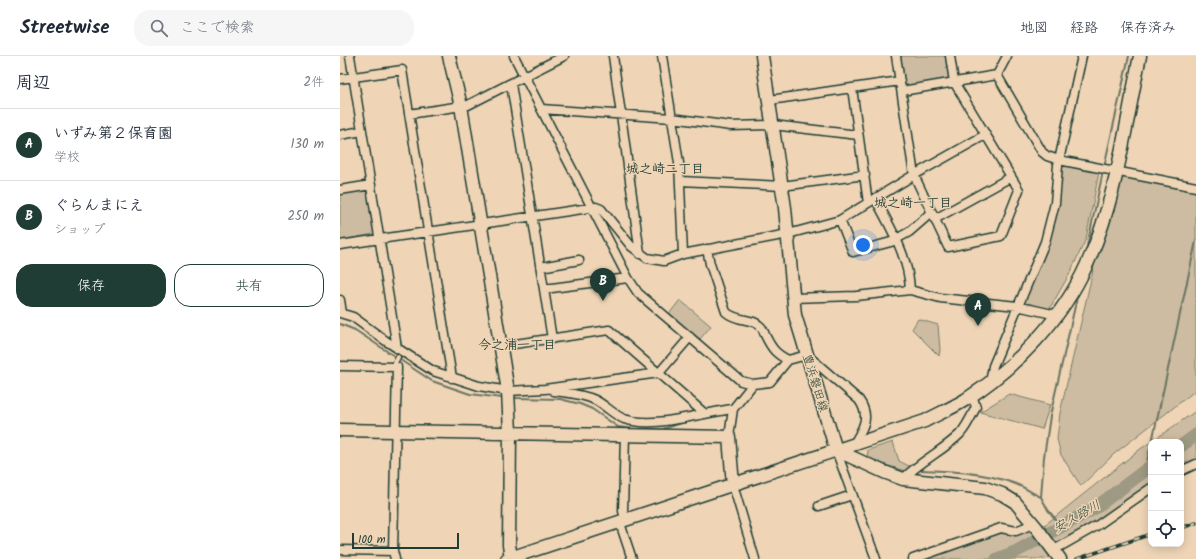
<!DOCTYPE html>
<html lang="ja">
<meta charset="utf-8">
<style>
:root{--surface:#fff;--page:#f6f6f7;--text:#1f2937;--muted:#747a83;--line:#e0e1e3;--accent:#1f3d34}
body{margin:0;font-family:Kalam,"Klee One",sans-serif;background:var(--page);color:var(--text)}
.controls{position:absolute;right:12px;bottom:12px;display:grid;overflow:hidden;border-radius:8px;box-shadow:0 2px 10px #0003}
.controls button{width:36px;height:36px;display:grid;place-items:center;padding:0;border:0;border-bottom:1px solid var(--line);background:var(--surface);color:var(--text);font:20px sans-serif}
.scale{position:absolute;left:12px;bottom:10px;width:107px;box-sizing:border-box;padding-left:4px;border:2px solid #1f3d34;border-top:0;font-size:11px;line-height:14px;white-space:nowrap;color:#1f3d34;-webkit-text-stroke:3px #efd5b6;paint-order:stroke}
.you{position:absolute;left:523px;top:189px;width:14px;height:14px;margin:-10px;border:3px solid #fff;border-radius:50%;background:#1a73e8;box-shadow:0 0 0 6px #1a73e833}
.badge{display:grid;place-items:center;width:26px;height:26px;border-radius:50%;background:var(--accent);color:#fff;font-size:13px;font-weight:700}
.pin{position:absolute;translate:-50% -33px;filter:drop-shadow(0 1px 2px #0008)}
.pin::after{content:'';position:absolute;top:21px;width:14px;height:12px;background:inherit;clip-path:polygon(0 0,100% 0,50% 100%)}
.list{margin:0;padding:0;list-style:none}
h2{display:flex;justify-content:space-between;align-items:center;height:52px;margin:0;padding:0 16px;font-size:17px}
h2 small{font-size:13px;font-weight:400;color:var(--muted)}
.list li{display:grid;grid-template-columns:26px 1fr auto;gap:12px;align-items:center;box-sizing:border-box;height:72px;padding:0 16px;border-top:1px solid var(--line)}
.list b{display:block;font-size:15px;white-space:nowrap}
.list p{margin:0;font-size:13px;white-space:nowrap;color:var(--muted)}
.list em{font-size:13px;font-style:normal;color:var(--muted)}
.actions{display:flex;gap:8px;padding:12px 16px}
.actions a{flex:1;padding:9px 0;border:1px solid var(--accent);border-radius:16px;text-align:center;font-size:14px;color:var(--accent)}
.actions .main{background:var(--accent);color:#fff}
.icon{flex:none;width:22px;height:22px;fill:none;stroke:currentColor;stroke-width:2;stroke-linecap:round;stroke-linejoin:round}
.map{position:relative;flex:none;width:856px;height:503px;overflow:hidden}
header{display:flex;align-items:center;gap:24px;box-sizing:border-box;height:56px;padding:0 20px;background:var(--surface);border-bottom:1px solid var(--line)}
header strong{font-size:19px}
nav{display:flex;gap:22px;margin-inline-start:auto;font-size:14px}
.search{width:280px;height:36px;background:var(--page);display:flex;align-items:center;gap:10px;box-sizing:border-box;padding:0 14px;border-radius:16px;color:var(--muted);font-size:15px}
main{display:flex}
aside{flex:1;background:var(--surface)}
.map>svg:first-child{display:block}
.green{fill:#cdbca1;stroke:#767c6a}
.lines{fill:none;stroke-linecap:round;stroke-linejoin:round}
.stream{stroke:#6b7463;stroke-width:2}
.river{stroke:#9d9983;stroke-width:13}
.lane-casing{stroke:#1f3d34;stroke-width:7}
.street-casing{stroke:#1f3d34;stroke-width:11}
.secondary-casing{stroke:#1f3d34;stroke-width:15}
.lane{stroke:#efd5b6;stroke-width:4}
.street{stroke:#efd5b6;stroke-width:8}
.secondary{stroke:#efd5b6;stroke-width:12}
.rail-casing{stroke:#1f3d34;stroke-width:3.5}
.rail{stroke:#efd5b6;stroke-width:2;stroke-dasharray:6;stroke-linecap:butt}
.labels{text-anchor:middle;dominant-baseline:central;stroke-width:3;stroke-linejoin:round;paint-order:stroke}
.street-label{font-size:12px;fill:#1f3d34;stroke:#efd5b6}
.neighbourhood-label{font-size:13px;font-weight:bold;fill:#1f3d34;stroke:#efd5b6}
.water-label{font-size:13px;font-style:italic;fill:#324b40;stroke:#efd5b6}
</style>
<header>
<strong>Streetwise</strong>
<div class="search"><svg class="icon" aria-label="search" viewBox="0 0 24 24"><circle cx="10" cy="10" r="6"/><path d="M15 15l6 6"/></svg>ここで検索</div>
<nav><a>地図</a><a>経路</a><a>保存済み</a></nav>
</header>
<main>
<aside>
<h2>周辺<small>2件</small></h2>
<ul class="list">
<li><span class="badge">A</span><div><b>いずみ第２保育園</b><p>学校</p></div><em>130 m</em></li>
<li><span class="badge">B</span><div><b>ぐらんまにえ</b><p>ショップ</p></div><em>250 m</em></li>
</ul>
<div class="actions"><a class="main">保存</a><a>共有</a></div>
</aside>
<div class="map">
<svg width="856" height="503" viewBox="0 0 856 503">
<rect width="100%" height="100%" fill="#efd5b6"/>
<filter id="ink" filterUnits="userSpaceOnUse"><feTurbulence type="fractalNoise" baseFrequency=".025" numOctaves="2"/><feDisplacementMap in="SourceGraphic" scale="8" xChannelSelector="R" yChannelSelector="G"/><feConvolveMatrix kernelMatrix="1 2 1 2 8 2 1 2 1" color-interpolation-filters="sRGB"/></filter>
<g filter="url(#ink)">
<path class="green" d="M560,0H607L610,20L608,23L567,30L564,27Z
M718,109L759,116L746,183L729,219L707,257L680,251L710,167Z
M776,115L856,131V334L774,398L741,430L721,399L717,383L720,357Z
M27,134L35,178L0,184V137Z
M340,244L371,270L360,283L329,258Z
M578,263L598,269L600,294L599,300L572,273Z
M669,338L710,349L702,373L640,356Z
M856,355V405L841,413V386H811V432L706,503H582L661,472L675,477L706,468L799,394Z
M553,386L559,405L571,411L565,415L527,403L528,394Z"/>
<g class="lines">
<path class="stream" d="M764,111L789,0
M746,195L763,115
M0,268L15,274L92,325L130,338L162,342
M175,342L220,343L240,348L252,353L278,371L293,373
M298,373H323L348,365
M812,386L856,185
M578,414C611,415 642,416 673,427C683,430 692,437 701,441
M805,414L811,388
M722,471L708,454L701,441L704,401L710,360L738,237"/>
<path class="river" d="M841,390L856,379
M657,503L677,495L755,452L811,410"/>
<defs>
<path id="lane" d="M53,311L58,301"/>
<path id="street" d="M10,0L57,292
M174,0L288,222L298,237L401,325L413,328L430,326L448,304L467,299L519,344C531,361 523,372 514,388
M273,0L300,198
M322,0L339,107L343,198
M556,0L574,119L608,191L661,180L679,134L614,26L610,0
M657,19L702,96L707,100L719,104L856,131
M657,19L667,0
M0,23L62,14L112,322
M171,28L212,283
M512,32L560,25
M562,35L657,19
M430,44L512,32L528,147
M201,53L332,62L391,70L433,69L518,79
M69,58L128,49L224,0
M0,79L22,75
M340,125L442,130L525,119
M0,134L31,129
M595,163L671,121
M500,164L513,196L551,186L569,176L592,156
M0,189L256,151L261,153L291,190L307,202L324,205L343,198L448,178L500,164L574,119L645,79
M367,193L370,208L386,256C397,266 413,262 420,270C423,272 424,277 426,281C432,293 436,298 448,304
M201,211L239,204
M204,233L288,222
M570,234L600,242L677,250L717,259
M452,242L516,240L570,234C569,201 550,171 535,142
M0,244L2,257
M0,257L13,261L46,285L93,315L139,330L168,335L205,333L319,317L350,281
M161,290L269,274L364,357
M0,310L57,311L53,495L55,503
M650,327L653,310L705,186L715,147L718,109L742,0
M214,335C227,337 243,338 255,344C265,349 274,359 284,363C315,373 360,357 393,353
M285,379L283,455L286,465
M389,381L393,353L413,328
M496,394L536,503
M841,415L856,408
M563,423C580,405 603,395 620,378C627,370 631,361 636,351L632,339
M393,429L415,503
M479,450L512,439
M280,467L292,503
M0,494L53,495
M714,494L758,469L811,432
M573,503L661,472L676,475L693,468"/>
<path id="secondary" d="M109,0L121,50L168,335L170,377L169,489L171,502
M422,0L445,152L455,259L496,394L544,416L563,423L645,432L662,438L675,446L696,471L720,503
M0,374L389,381L393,429
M167,503L585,365C598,358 612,352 625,344C676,311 722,264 747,208C776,146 786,67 800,0"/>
</defs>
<use href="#lane" class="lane-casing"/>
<use href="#street" class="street-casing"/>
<use href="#secondary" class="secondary-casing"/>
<use href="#lane" class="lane"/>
<use href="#street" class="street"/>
<use href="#secondary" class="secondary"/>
<defs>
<path id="rail" d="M841,472L856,467
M737,503L811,478"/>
</defs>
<use href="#rail" class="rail-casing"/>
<use href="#rail" class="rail"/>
</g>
</g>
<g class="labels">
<g class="street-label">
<text transform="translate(475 327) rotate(73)">豊浜磐田線</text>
</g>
<g class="neighbourhood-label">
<text x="325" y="113">城之崎二丁目</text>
<text x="573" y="147">城之崎一丁目</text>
<text x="177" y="289">今之浦一丁目</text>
</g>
<g class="water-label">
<text transform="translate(737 461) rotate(-30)">安久路川</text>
</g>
</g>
</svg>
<div class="controls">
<button>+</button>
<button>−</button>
<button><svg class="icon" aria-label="locate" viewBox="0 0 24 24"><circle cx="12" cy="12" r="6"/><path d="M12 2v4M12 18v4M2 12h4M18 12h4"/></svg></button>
</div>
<div class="scale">100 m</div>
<div class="you"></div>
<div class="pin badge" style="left:638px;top:270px">A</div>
<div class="pin badge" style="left:263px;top:245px">B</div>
</div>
</main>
